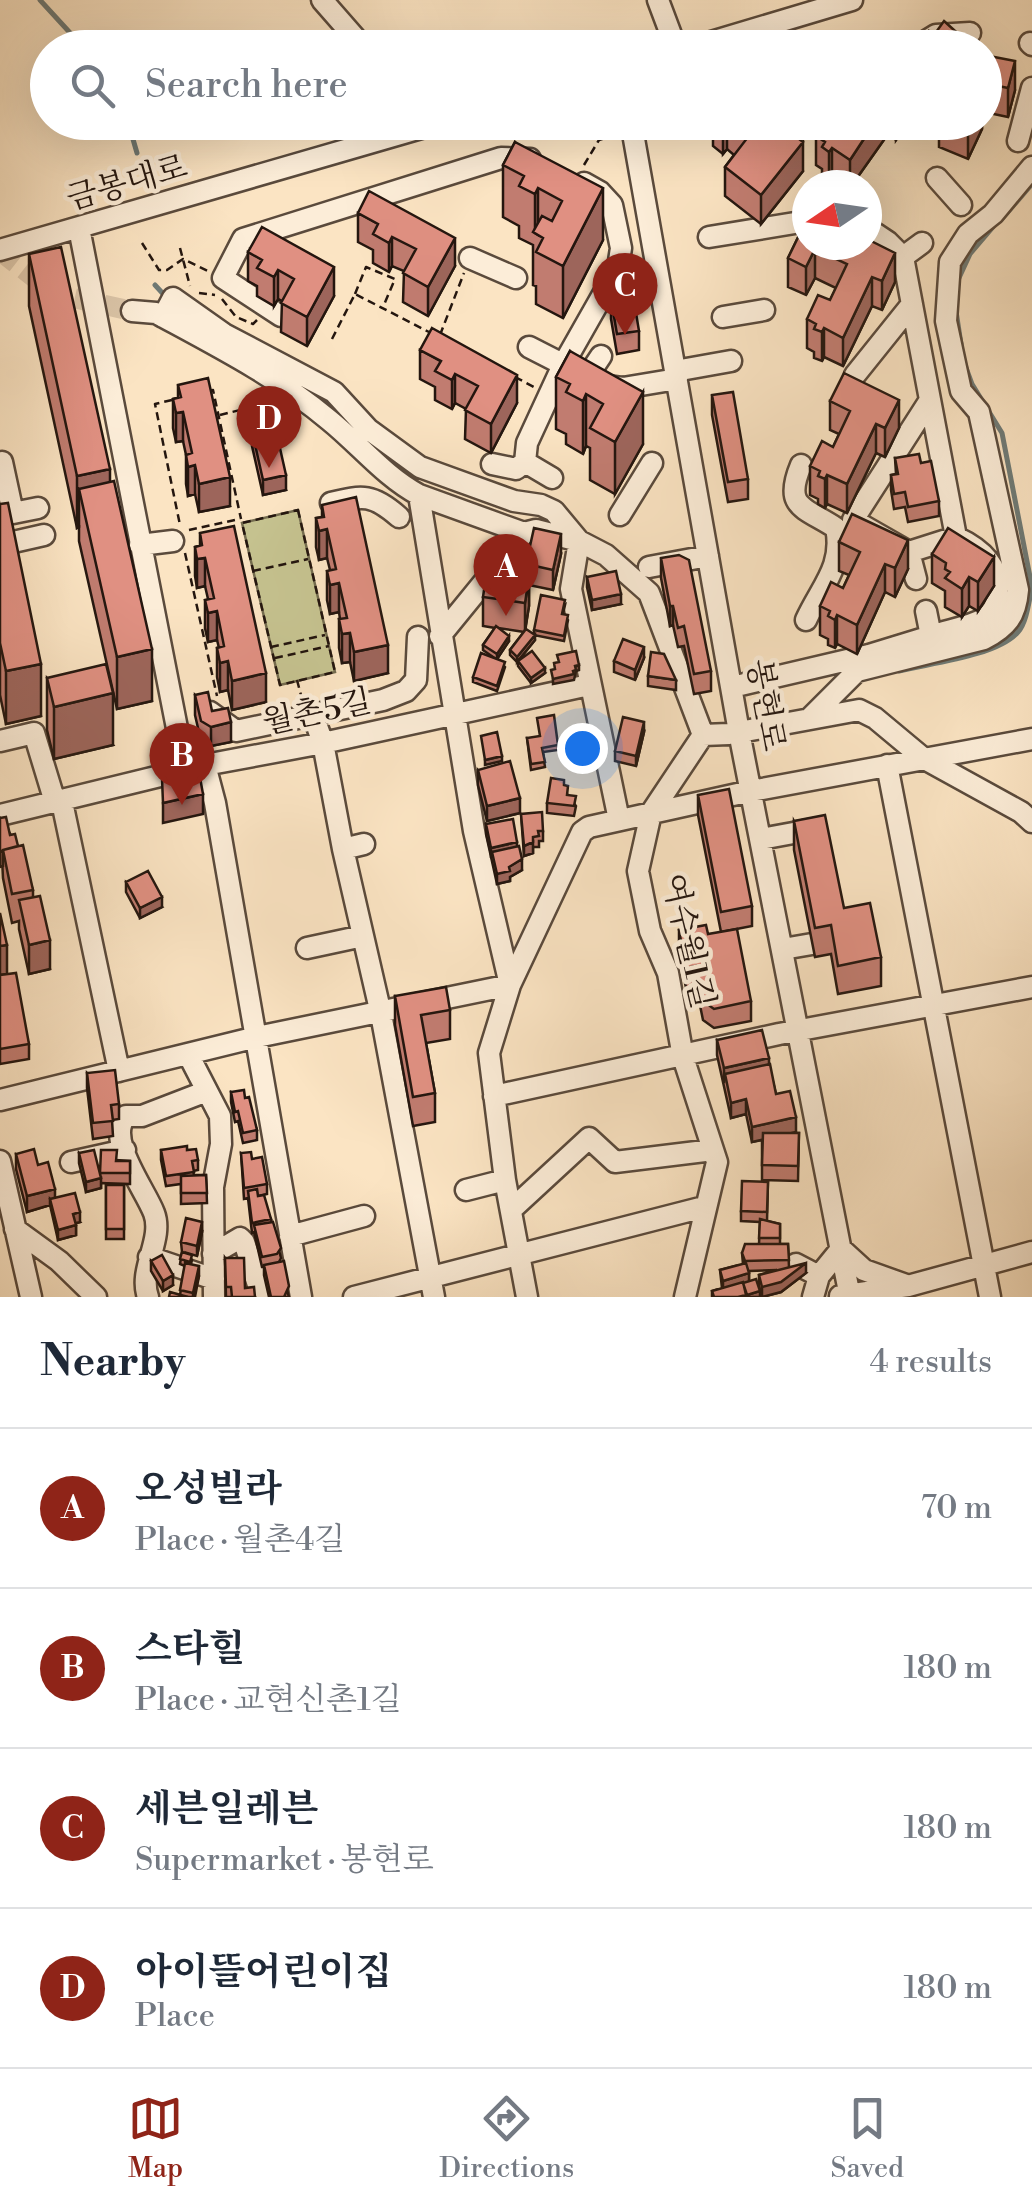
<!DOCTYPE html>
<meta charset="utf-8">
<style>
:root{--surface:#fff;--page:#f2f2f3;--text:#1f2937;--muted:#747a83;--line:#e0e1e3;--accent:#8f2418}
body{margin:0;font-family:"Libre Bodoni","Noto Serif KR",serif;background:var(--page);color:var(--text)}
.compass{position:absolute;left:792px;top:170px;width:90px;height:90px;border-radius:50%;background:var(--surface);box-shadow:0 10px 40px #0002;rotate:257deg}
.you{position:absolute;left:582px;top:748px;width:35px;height:35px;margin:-25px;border:8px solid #fff;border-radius:50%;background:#1a73e8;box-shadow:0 0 0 15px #1a73e833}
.badge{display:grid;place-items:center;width:65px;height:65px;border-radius:50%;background:var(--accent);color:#fff;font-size:32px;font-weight:700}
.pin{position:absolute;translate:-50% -82px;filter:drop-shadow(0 2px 5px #0008)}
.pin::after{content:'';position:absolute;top:52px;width:35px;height:30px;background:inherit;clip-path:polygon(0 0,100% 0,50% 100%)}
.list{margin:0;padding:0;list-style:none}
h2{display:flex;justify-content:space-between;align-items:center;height:130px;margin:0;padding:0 40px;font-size:42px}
h2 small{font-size:32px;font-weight:400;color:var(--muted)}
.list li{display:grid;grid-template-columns:65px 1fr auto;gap:30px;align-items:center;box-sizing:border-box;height:160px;padding:0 40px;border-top:2px solid var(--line)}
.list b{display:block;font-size:38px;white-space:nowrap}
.list p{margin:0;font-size:32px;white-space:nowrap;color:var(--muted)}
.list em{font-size:32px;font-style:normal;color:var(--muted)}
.icon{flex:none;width:55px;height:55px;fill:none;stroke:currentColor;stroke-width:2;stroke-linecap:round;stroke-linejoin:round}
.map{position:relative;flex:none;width:1032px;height:1297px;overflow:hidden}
.search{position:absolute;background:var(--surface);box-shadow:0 10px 40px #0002;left:30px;right:30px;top:30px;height:110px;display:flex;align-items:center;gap:25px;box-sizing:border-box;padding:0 35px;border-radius:55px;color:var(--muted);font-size:38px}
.sheet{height:770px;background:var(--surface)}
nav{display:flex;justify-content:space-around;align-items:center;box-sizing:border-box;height:140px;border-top:2px solid var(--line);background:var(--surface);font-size:28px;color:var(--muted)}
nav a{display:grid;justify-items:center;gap:5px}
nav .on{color:var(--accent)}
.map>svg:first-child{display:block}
.green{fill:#c5c28f;stroke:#746c4f;stroke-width:2.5}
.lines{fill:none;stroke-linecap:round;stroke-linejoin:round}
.stream{stroke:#6e7a76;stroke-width:5}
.minor-tunnel{stroke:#dbc5a8;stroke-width:20;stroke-dasharray:20 10;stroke-linecap:butt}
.minor-casing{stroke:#5a4a3c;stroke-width:25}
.path{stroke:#24160f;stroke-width:2.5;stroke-dasharray:8 5;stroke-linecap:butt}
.minor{stroke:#fcedd8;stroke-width:20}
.wall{fill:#c17c70;stroke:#24160f;stroke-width:2.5}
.shaded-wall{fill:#9d655b;stroke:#24160f;stroke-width:2.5}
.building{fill:#e09082;stroke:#24160f;stroke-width:2.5}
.labels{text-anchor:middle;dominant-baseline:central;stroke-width:9;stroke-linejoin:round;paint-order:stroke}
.street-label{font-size:32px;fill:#24160f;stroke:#fcedd8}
</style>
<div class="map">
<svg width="1032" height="1297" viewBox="0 0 1032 1297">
<rect width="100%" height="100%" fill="#fbe4c3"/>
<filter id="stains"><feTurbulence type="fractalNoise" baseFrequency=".002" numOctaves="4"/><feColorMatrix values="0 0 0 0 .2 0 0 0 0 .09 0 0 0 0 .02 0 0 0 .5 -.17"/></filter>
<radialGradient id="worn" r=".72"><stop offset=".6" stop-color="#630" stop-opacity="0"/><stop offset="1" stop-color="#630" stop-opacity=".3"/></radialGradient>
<path class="green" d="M298,510L335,672L280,685L242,523Z"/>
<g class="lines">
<path class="stream" d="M40,0L84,48
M128,122L137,153
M1001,220L1032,184
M958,280L970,254L993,227
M155,285L166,297
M956,311L961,344
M299,386L325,400L347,420
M394,466L420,477
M899,671C931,663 997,656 1018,632C1027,622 1029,600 1032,587L1002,433L972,384L965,365"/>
<path class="minor-tunnel" d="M0,251L55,294L132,311"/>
<defs>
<path id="minor" d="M322,0L364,48
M658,0L676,48
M1030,43L1032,45
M691,48L852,0
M915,48L936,35L970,33
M631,122L739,732L850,1297
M926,122L928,127
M690,126V122
M1018,141L1032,88
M937,178L961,205
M79,228L185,769
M867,228L888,242L903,257L956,537C982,549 1002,567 997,598C996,606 992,613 985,618C970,627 947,630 931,636
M709,237L807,221
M0,250L442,122
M903,257L922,243
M470,258L516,278
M132,311L156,313C215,345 278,377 329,420C360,445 384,476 419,495
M281,316L223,278L243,239L501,158L530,159
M163,317L173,298L224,334L334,392L368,429L420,467L514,501L541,505L554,511L579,541L571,589L619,820
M723,317L764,310
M529,347L574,370
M675,371L731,361
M855,375L912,304
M587,377L601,356
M609,386L623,388L677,379
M930,400L853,520L909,552L956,537
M2,462L13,513L38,508
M525,462L552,478
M492,464L516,469L525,462L527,443L563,365L618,268L621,248L612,205L600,192L584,183
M801,465C783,508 804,507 836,528C844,566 821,587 806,620
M331,503C363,495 373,494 399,517
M620,515L652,463
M0,545L44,535
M140,545L173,541
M909,552L916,579
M649,567L708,556
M440,636L524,533L536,530L579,541L606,555L649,593L703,735L651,813L638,871L650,931L668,973L683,1057L717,1162L685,1297
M732,687L869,655L931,636L926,611
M210,712L236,731L383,700L406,691L416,680L418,637
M313,715L323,743L343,849L381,1014L434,1297
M811,717L857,671L984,639C1007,627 1016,616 1018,590L979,412L961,391L946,321L950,262L968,234L993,214L1032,167
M703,735L729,734L859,710L875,718L923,758L1021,812L1032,822
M0,741L34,733L55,802
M205,765L215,803L301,1297
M887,765L990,1297
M62,802L119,1071
M0,815L205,765L323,743L589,685
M761,839L815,829
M343,849L364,844
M307,948L363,936
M783,949L812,944
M188,1054L220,1116L221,1144L213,1187L214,1297
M494,1096L779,1034L1032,987
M0,1100L257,1037L510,985L474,831L419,495L524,533
M0,1161L31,1297
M71,1162L125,1150
M466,1190L505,1180
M511,1210L589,1138L615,1162L713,1150
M15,1229L59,1261L96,1297
M290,1236L364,1216
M213,1254L240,1238L244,1242L262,1297
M149,1257L214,1279
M796,1264L819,1276
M840,1296L908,1286L1032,1252
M148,1297C138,1270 164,1239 154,1213C145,1189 105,1138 126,1116H142L207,1091
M354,1297L704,1207
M527,1297L505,1180L489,1053L510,985L582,832L589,827L751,791L1032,739
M813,1297L819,1276L841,1249L864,1270L906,1285"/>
</defs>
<use href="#minor" class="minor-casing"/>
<path class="path" d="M584,165L599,140L616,135
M142,243L159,270H167L183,259L208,271
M180,248L190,286
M199,293L215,295
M355,294L366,267L395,279L383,307
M222,299L236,317L253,324L257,320
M440,335L464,273
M332,339L355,294L429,332
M515,377L534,387
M209,391L213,390L241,519
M172,400L155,404L180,525
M220,415L264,404
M298,510L335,672L280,685L242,523Z
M189,530L240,519
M185,553L217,696
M253,571L308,559
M271,647L325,635
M275,658L329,646
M297,680L302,699"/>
<use href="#minor" class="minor"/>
</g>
<path class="wall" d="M984,55L1015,90L1008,117L984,112Z
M704,122H777L803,171L761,224L725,196V167L734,155L727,149L723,154L713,146V138L704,131Z
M826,122H908L896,140L888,134L852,185H844L832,176L829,180L822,176V169L816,165V136Z
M939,122H982V129L968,159L939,147Z
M515,142L603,240L563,318L536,304V286L533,285V245L519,238V226L503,217V165Z
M358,213L455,266L428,316L403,302L404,271L392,266L389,272L373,263V250L358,242Z
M807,219L895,282L882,310L872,306L843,366L824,357L822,361L814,358V352L807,348V319L830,300L836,288L815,278L806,295L788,287V258Z
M248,252L334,296L307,346L281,332L282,301L278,299L274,306L257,296V286L248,281Z
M29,254L110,482L152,701L117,709L79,541V527L77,528L29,306Z
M611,299L639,331V350L617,354L611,319Z
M420,350L517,403L491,453L465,439L466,409L455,403L452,409L435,400V387L420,379Z
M570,351L643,444L615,494L590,480V448L586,446L583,454L566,444V434L556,429V377Z
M178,385L230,506L199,512L195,494L188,496L186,484V455L183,441L176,442L173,428V399L178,398Z
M712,395L748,479V499L728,502L712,415Z
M830,401L899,428L885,457L876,453L847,513L827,504L825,508L818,504V499L810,495V466L833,447L839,434L830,430Z
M252,431L286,490L263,495L252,446Z
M895,458L921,463L939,501V516L908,522L905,507L894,509L891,490V475L896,474Z
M0,504L41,716L6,724L0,695Z
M322,505L388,673L354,681L350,662L342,663L339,648V619H340L339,612L330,614L327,600V571L330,570L327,558L319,560L316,547V518L322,517Z
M200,533L266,702L232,710L228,690L220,692L217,677V648H219L217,640L208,642L205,628V600L208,599L205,586L197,588L195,576V547L200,546Z
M839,542L908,569L895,597L885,592L857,654L837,644L835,648L828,645V639L820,635V606L843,588L849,575L839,571Z
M561,554L553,590L529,585V606L525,630L534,635V630L565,605L563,614L568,620L564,641L534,635L535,640L519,660L545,673L531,683L518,666V661L517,662L510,655V650L524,632L498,628L509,641L497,659L505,667L497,691L473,682V677L496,659L483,650V645L495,628L483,626V597L526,576V564Z
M932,554L994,586L978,611L969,606L962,617L945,607V591L932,583Z
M661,558L711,671V691L694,694L684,646L678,647L673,625L670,626L661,578Z
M587,577L621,604L592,610L587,587Z
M644,658L635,680L614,672V661Z
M648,676L676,680V690L648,686Z
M47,678L113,745L54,759L47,730Z
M195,695L212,711L231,742L211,746L201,741L195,715Z
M644,732L636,766L615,761V751Z
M527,738L558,745V750L543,752L545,767L531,770Z
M478,770L520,813L487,821L478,785Z
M568,795L576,806L574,816L547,813V803Z
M698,795L752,906V926L721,932L698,815Z
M521,814L543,831V841H539V847H533V853L524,856Z
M0,818L18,846L33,890V897L50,969L29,974L19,929V921L12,923L3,878Z
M794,821L844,908L881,957V986L838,994L831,954L815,957L794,850Z
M486,824L517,846L522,870L510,877V881L497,884L486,834Z
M126,882L162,907L140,918L126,892Z
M679,930L708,934L751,1001V1021L714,1028L703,1020L696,986L686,988L679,950Z
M0,975L29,1044V1059L0,1064Z
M395,996L450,1010V1039L426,1043L435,1093V1122L413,1126L395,1025Z
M717,1040L769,1065L776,1094L796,1132L791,1133H799L798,1181L762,1180V1140L752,1142L746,1114L731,1118L717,1055Z
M87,1073L119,1104V1119L112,1120L113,1136L93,1139L87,1088Z
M231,1092L245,1098L257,1130V1140L243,1143L238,1121L235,1122L231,1102Z
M161,1150H187L198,1160V1170L193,1171L194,1175H206L207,1203L181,1204V1184L166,1186L161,1160Z
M79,1153L100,1177V1173L116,1160L130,1161V1184L101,1183V1188L86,1192L79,1163Z
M241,1153L252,1159L267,1184V1194L258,1196L271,1219L281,1258L279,1262L289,1297H269L264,1275V1267H262L254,1232L252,1233L248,1198L244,1199Z
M16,1154L38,1165L55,1198L80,1222L76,1223V1235L58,1240L50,1205L27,1212L16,1169Z
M768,1182L767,1221L780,1224V1244H788L789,1267L806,1273L781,1292L762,1297L759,1286V1275L777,1270L749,1271V1281L760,1297H712V1291L722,1288L720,1270L743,1264L742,1253L759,1244L760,1222L741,1221V1211Z
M106,1185H124V1239H106Z
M202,1232L197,1256L187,1253L192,1260L191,1264L199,1276L195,1297H169L180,1295L185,1266L180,1264L182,1252L181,1242Z
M225,1258L245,1288L255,1297H226Z
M151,1261L173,1285L163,1291L151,1271Z"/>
<path class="shaded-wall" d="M1015,61V90L1008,117V88Z
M726,122H727V149L723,154V125Z
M875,122H888V134L852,185H850V160Z
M896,122H908L896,140Z
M972,122H982V129L968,159V130Z
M803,142V171L761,224V195Z
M832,148V176L829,180V152Z
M538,188V235L535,233V194Z
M603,188V240L563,318V266Z
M392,237V266L389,272V243Z
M455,238V266L428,316V287Z
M815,249V278L806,295V267Z
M895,253V282L882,310V281Z
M334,267V296L307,346V317Z
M278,270V299L274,306V277Z
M872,277V306L843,366V338Z
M824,328V357L822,361V332Z
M455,374V403L452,409V380Z
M517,375V403L491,453V424Z
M643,392V444L615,494V442Z
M586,394V446L583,454V401Z
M899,400V428L885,457V428Z
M183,412V441L176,442V413Z
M876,424V453L847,513V484Z
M195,465V494L188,496V467Z
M110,469V521L79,489V527L77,528V476Z
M286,475V490L263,495V480Z
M827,475V504L825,508V479Z
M230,477V506L199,512V484Z
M327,529V558L319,560V531Z
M561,534V554L553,590V570Z
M908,540V569L895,597V568Z
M994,557V586L978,611V582Z
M205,558V586L197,588V559Z
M885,564V592L857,654V625Z
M529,577V606L525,632V603Z
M969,577V606L962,617V589Z
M339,583V612L330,614V585Z
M621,594V604L592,610V600Z
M670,606H673V625L670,626Z
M217,611V640L208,642V613Z
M837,615V644L835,648V620Z
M350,633V662L342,663V634Z
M535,635V640L517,662V657Z
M509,636V641L497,659V654Z
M388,645V673L354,681V652Z
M644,647V658L635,680V670Z
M152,649V701L117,709V657Z
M228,661V690L220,692V663Z
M41,664V716L6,724V671Z
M579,665V670L576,671L574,680L553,684V679Z
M545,668V673L531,683V678Z
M266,673V702L232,710V681Z
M113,693V745L54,759V707Z
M231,722V742L211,746V727Z
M644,722V732L636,766V756Z
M502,756V761L485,765V760Z
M203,794V814L163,823V803Z
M520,798V813L487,821V806Z
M517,842V852H492L491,858V848Z
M533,842V853L524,856V846Z
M3,851V866L0,867V852Z
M522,859V870L510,877V881L497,884V874Z
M162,897V907L140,918V908Z
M50,940V969L29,974V945Z
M7,945V974L0,975V946Z
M769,1058V1073L725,1074L724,1083V1068Z
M746,1099V1114L731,1118V1103Z
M796,1117V1132L752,1142V1127Z
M101,1178V1188L86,1192V1182Z
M55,1189V1204L50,1199V1205L27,1212V1196Z
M80,1212V1222L73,1224V1214Z
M202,1222V1232L197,1256V1246Z
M76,1225V1235L58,1240V1230Z
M806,1263V1273L781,1292L762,1297V1287Z
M199,1266V1276L193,1297V1293Z
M749,1273V1284L723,1291V1281Z
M173,1275V1285L163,1291V1281Z
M760,1291V1297H747V1295Z"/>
<path class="building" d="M944,21L974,48H928L924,42L929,31L934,35Z
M984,55L1015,61L1008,88L984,83Z
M730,122H777L803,142L761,195L725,167L748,137Z
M826,122H875L850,160L832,148L829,152L822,147L825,142L816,136Z
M950,122H972L968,130Z
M515,142L603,188L563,266L536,252L543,238L533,232L542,216L552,221L562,201L538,188L535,194L519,186L524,176L503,165Z
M369,191L455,238L428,287L403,273L416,249L392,237L389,243L373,234L378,224L358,213Z
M807,219V245H867V239L895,253L882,281L872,277L843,338L824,328L822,332L814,329L816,324L807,319L818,295L830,300L847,264L815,249L806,267L788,258Z
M262,227L334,267L307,317L281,303L294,279L278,270L274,277L257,268L262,260L248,252Z
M61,247L110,469L77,476L29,254Z
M633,295L639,331L617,334L611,299Z
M432,328L517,375L491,424L465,410L478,386L455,374L452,380L435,371L441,361L420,350Z
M570,351L643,392L615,442L590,428L603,404L586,394L583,401L566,392L570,384L556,377Z
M844,373L899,400L885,428L876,424L847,484L827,475L825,479L818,476L820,471L810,466L822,441L833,447L850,411L830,401Z
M208,378L230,477L199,484L195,465L188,467L186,455L192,453L183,412L176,413L173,399L181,397L178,385Z
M733,392L748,479L728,482L712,395Z
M275,426L286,475L263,480L252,431Z
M919,454L921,463L931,461L939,501L908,507L905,492L894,494L891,475L898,474L895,458Z
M114,481L152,649L117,657L79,489Z
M356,497L388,645L354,652L350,633L342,634L339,619L347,618L339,583L330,585L327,571L336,569L327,529L319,531L316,518L324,517L322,505Z
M8,503L41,664L6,671L0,643V504Z
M852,514L908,540L895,568L885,564L857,625L837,615L835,620L828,616L830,611L820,606L831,582L843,588L860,552L839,542Z
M234,526L266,673L232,681L228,661L220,663L217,648L224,646L217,611L208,613L205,600L214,598L205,558L197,559L195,547L202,545L200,533Z
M534,528L561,534L553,570L526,564Z
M948,528L994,557L978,582L969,577L962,589L945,578L950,572L945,569L946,563L932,554Z
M679,555L689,560L711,671L694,674L684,626L678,628L673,606H670L661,558Z
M487,570L529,577L525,603L483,597Z
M616,571L621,594L592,600L587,577Z
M541,595L565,600L562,614L568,615L564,636L534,630Z
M496,626L509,636L497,654L483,645Z
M526,629L535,635L517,657L510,650Z
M623,639L644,647L635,670L614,661Z
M532,651L545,668L531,678L518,661Z
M576,651L579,665L575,666L576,670L573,671L574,674L553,679L551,670L555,669L554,663L559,662L557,655Z
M651,652L664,654L676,680L648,676Z
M481,653L505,662L497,686L473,677Z
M106,664L113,693L54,707L47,678Z
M208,692L212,711L228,708L231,722L211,727L201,721L195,695Z
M554,715L558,745L542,748L545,762L531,764L527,738L540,736L537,718Z
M623,717L644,722L636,756L615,751Z
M497,732L502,756L485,760L481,736Z
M510,761L520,798L487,806L478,770Z
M187,766L194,768L199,772L203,794L163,803L162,778H165L164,771Z
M551,778L564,780V785L568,786L567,795L576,796L574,806L547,803Z
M729,789L752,906L721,912L698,795Z
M542,812L543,831H538L539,836L533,837V842L524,846L521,814Z
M825,815L844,908L870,903L881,957L838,966L831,925L815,928L794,821Z
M6,817L10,835L15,834L18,846L3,850V851L0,852V818Z
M513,819L517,842L491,848L486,824Z
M23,845L33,890L12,894L3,850Z
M519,846L522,859L509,867L510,871L497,874L492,852Z
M148,871L162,897L140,908L126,882Z
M40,896L50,940L29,945L19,900Z
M0,913L7,945L0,946Z
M706,925L708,934L737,929L751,1001L714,1009L703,1001L696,966L686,968L679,930Z
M16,973L29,1044L0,1049V975Z
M446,987L450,1010L421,1015L435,1093L413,1097L395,996Z
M762,1030L769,1058L724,1068L717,1040Z
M770,1064L776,1094L790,1091L796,1117L752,1127L746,1099L731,1103L725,1074Z
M115,1070L119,1104L111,1105L113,1121L93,1123L87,1073Z
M244,1090L245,1098L249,1097L257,1130L243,1133L238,1111L235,1112L231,1092Z
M763,1133H799L798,1166L762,1165Z
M187,1146V1150L196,1149L198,1160L192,1161L194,1172L166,1176L161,1150Z
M34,1149L38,1165L48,1162L55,1189L27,1196L16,1154Z
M94,1150L101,1178L86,1182L79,1153Z
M101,1150H117L116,1161H130V1173H100Z
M251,1152L252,1159L262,1157L267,1184L244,1188L241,1153Z
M206,1175L207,1193H181V1176Z
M742,1181L768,1182L767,1212L741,1211Z
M106,1185H124V1229H106Z
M257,1189L258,1196L264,1195L271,1219L252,1223L248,1191Z
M75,1193L80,1212L73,1214L76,1225L58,1230L50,1199Z
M186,1218L202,1222L197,1246L181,1242Z
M760,1219L780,1224V1238H759Z
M273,1222L281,1248L277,1254L262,1257L254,1225Z
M745,1244H788L789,1260L745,1261L742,1253Z
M182,1252L192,1255L190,1262L180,1259Z
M162,1255L173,1275L163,1281L151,1261Z
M225,1258H244L245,1288L254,1287L255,1297H232L231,1287H226Z
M284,1261L289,1286L284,1297H271L264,1265Z
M185,1263L199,1266L193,1293L180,1290Z
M746,1263L749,1273L723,1281L720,1270Z
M806,1263L781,1282L762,1287L759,1275Z
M756,1279L760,1291L747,1295L743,1283Z
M743,1282L746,1295L738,1297H714L712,1291Z
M170,1292L188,1297H169Z"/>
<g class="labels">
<g class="street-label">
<text transform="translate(127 183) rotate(-16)">금봉대로</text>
<text transform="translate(766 705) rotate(80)">봉현로</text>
<text transform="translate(317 712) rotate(-12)">월촌5길</text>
<text transform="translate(688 941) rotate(77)">여수월1길</text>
</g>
</g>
<rect width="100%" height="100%" filter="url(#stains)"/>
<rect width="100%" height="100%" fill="url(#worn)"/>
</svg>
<svg class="compass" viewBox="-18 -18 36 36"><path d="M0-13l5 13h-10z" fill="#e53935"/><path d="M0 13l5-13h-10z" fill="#747a83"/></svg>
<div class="you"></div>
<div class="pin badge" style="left:506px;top:616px">A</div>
<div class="pin badge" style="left:182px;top:805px">B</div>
<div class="pin badge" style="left:625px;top:335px">C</div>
<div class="pin badge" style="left:269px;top:468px">D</div>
<div class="search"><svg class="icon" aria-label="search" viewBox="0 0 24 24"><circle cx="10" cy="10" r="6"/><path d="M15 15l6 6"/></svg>Search here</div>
</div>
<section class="sheet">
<h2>Nearby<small>4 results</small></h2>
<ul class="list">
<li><span class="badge">A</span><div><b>오성빌라</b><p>Place · 월촌4길</p></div><em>70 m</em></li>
<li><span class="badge">B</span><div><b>스타힐</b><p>Place · 교현신촌1길</p></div><em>180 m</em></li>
<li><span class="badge">C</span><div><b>세븐일레븐</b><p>Supermarket · 봉현로</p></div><em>180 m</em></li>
<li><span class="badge">D</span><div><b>아이뜰어린이집</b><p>Place</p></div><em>180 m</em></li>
</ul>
</section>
<nav>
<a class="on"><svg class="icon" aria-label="map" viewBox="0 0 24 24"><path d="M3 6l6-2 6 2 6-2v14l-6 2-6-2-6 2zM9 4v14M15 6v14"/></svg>Map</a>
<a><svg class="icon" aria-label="directions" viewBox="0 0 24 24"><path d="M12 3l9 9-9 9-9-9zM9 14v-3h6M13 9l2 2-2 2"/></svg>Directions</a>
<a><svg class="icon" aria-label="saved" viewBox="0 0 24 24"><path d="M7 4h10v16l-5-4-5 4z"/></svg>Saved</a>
</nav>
